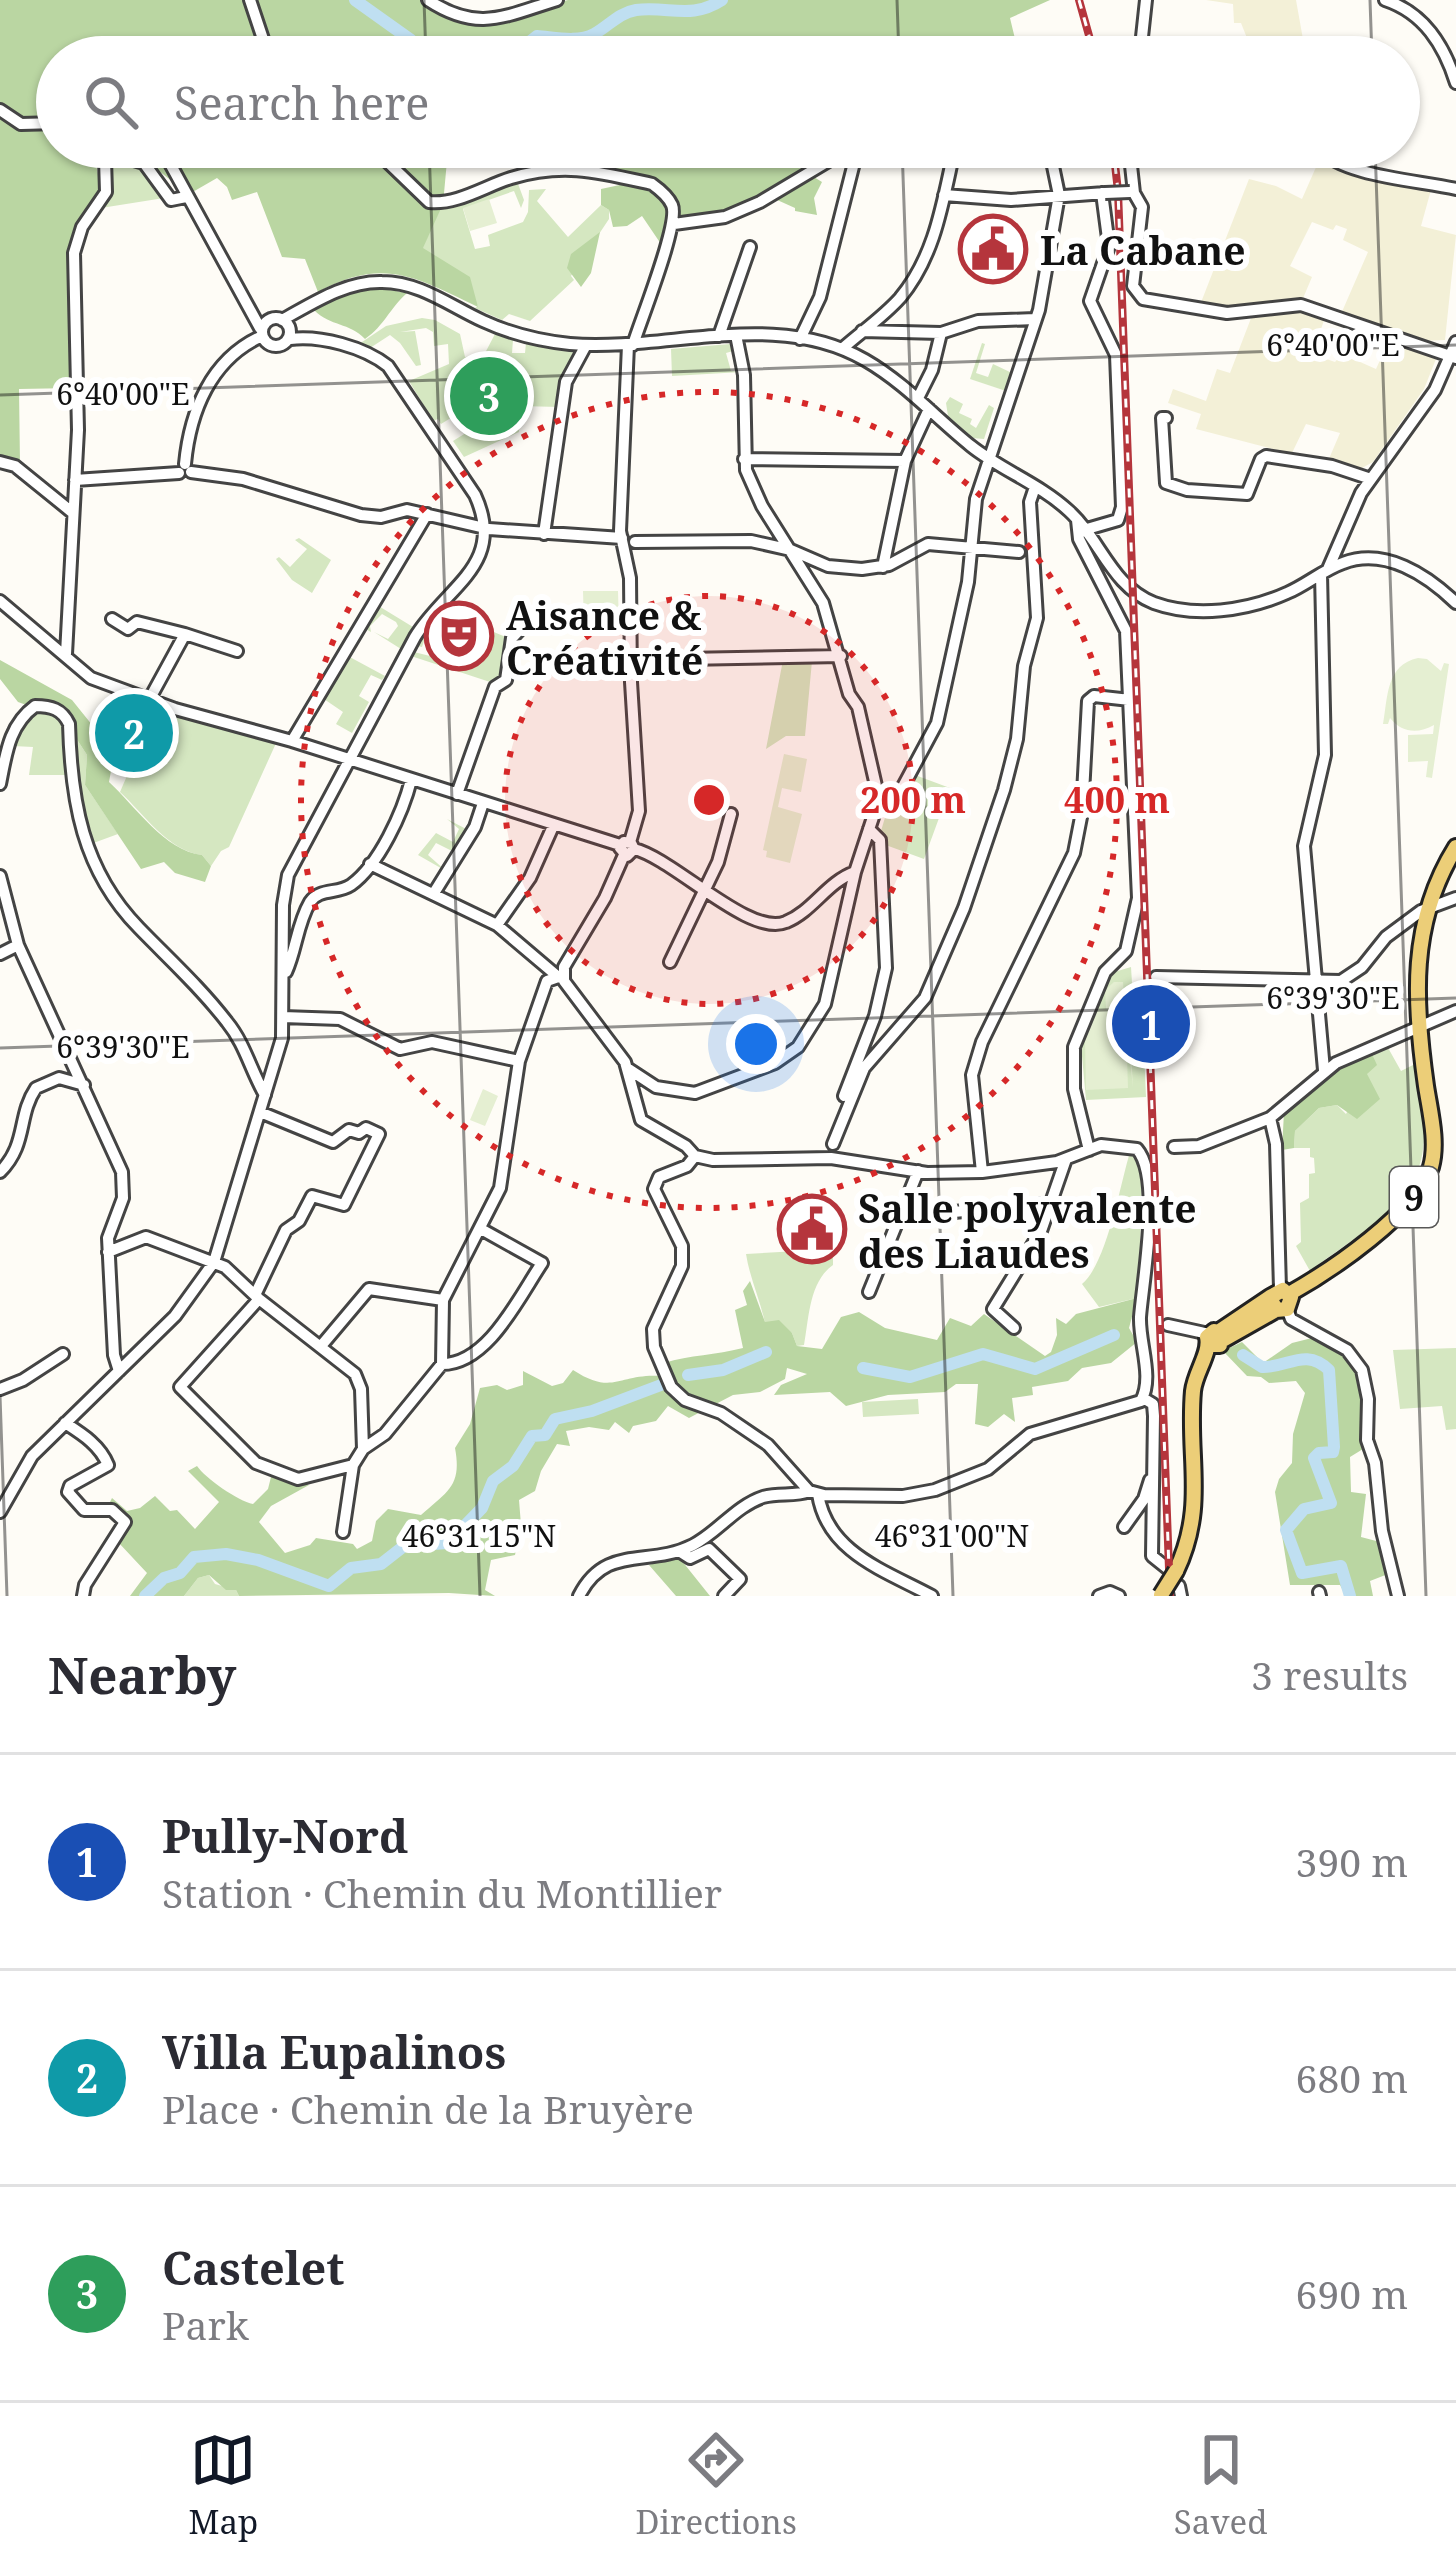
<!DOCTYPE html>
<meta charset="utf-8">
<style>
:root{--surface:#fff;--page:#f2f2f3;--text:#2b2b33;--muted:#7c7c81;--line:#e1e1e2;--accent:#111827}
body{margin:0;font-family:"Noto Serif",serif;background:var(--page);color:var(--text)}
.you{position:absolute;left:756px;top:1044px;width:42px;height:42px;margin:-30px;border:9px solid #fff;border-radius:50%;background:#1a73e8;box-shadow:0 0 0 18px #1a73e833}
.badge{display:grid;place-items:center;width:78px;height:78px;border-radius:50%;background:var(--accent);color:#fff;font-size:39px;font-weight:700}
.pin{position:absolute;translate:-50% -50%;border:6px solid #fff;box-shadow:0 3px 12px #0006}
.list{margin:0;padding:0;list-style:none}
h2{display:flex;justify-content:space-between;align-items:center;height:156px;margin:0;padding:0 48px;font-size:51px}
h2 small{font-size:39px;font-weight:400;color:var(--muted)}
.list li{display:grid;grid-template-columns:78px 1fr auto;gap:36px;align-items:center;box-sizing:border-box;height:216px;padding:0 48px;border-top:3px solid var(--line)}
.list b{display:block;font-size:45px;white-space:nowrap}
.list p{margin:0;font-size:39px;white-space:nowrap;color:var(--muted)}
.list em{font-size:39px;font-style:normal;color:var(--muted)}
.icon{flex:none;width:66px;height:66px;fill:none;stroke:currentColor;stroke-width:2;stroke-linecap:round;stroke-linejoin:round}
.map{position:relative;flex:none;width:1456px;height:1596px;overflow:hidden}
.search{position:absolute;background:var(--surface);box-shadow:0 3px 9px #0004;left:36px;right:36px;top:36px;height:132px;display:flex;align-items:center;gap:30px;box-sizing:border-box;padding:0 42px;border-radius:66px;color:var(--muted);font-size:45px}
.sheet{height:804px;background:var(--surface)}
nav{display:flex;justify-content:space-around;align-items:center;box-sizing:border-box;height:168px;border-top:3px solid var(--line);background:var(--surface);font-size:33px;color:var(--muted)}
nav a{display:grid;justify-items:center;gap:6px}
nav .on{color:var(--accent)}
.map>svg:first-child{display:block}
.farmland{fill:#f3f0d7}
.green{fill:#d5e7c1}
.forest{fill:#bad6a2}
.pitch{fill:#e5efd2}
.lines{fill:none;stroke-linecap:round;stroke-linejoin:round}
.river{stroke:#bfdff1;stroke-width:12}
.minor-casing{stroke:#444;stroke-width:16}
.major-casing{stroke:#222;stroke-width:20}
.minor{stroke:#fff;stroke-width:10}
.major{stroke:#ecce78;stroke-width:14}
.rail-casing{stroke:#b5353c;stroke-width:8}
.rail{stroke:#fff;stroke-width:3;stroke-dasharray:9;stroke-linecap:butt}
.minor-bridge-casing{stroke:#444;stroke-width:16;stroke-linecap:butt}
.major-bridge-casing{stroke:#222;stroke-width:20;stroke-linecap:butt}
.minor-bridge{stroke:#fff;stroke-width:10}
.major-bridge{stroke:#ecce78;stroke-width:14}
.ticks{fill:none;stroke:#111;stroke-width:3;stroke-opacity:0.45}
.ring{fill:none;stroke:#d62828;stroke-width:6;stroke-dasharray:6 12}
.labels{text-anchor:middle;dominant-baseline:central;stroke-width:12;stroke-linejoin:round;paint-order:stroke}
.shield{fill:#fff;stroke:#585858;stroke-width:3}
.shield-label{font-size:36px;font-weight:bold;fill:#111}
.poi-label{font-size:39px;font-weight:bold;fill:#111;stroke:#fff;text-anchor:start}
.ticks-label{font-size:30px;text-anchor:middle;fill:#111;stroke:#fff;stroke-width:12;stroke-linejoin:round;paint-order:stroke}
.centre{fill:#d62828;stroke:#fff;stroke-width:6}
.ring-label{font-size:36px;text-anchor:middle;font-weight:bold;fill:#d62828;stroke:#fff;stroke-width:12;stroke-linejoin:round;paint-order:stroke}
</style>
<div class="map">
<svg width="1456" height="1596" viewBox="0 0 1456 1596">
<rect width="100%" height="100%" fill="#fefcf6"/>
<path class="farmland" d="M1206,0H1296L1306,56L1313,57H1262L1256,41L1249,43L1241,23H1234L1233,4Z
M1320,158L1370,173L1369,179L1431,190L1421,226L1456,235L1445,340L1421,341L1341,314L1368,252L1343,240L1347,229L1336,225L1333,230L1312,222L1290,266L1312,277L1301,303L1227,310L1200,305L1249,179L1276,186L1302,199Z
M1304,309L1326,315L1312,354L1335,362L1342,354L1376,369L1391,336L1436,359L1424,389L1373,462L1362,468L1328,461L1340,433L1306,424L1292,453L1277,450L1196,429L1201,414L1168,403L1173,389L1206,401L1217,369L1230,373L1253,313Z"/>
<path class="green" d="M108,157L147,168L164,198L101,208L112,179Z
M517,181L524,200L521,208L514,191L463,209L475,249L490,246L488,235L523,222L528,212L529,190L546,189L537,201L568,237L601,205L609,210V219L571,276L574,280L530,321L509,314L502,320L475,308L478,306L422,249L441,207Z
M422,318L435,320L460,334L465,357L484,355L495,334L513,340L512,353H525L526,343L578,353L559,407L520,406L519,432L464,457L453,441L477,426L475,414L467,408L441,424L438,419L433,421L409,381L449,364L448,344L434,346L433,332L426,328L400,332L415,331L421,365L416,366L400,343L390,335L370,348L359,344L386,326Z
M982,343L985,344L976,373L988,377L993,364L1012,373L1006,391L970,379Z
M730,344L733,351L726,353L731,371L742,372L672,376L671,349Z
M950,397L963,404L959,413L972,419L970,424L976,428L989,405L994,408L984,439L972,438L948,416L946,403Z
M299,538L331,560L312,593L292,580L276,559L279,557L290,567L307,549L295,540Z
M377,605L413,627L401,649L374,632L388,639L398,626L396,622L382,614L370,626L371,632L364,628Z
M442,610L508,638L502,677L490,682L411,656L414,652L434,657L440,653L458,663L467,651L472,628L464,631L443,624L436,643L424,641L422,647L417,646Z
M346,655L385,676L382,680L371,675L359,696L369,702L352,733L336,724L343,712L321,697Z
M783,660L812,661L805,736H786L766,749Z
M156,708L277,741L229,847L221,851L211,866L202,855C168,851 144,814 120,792Z
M44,710L62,717L66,775H29L33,747L13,746C18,730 27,713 44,710Z
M72,732L87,755L85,785L118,834L88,845L79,814Z
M915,775L950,788L924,859L883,844L885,836L881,831L889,804L903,797Z
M447,819L470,831L465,833L456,853L436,843L428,855L446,871L418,855L436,833L453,842L459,829Z
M1131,967L1132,983H1137L1138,1003L1142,1004L1146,1097L1086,1100L1081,1045L1088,1020L1111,973Z
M1387,1046L1401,1071L1415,1064C1418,1091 1427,1122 1423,1149C1417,1205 1351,1239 1310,1271L1296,1246L1301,1242L1300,1203L1309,1198V1174L1315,1173L1314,1158L1310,1157V1148H1294L1295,1131L1319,1108L1337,1105L1346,1114L1367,1074L1371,1052Z
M1130,1152L1142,1166L1139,1287L1137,1298L1099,1307L1082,1284C1107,1263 1120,1185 1130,1152Z
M833,1249V1265C809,1282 809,1318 804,1345L797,1346L792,1333L765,1323C760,1299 750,1279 746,1254Z
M1456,1348V1429L1446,1430L1442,1406L1400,1409L1393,1350Z
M918,1399L919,1414L863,1417L862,1402Z
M209,1575L215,1584L236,1590L239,1596H184L198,1578Z"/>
<path class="forest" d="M0,0H423L446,16L472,25L568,0H1050L1010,18L1016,43L995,39L956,57H57V147H457L448,150L443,204L423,248L470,277L478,307C417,278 384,256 318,292L305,259L282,257L257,192L232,200L227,187L217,178L191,193L183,177L173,182L139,155L103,150L94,156L102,192L72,238L74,388L19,389L20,464L0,460Z
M512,147H817L806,166L809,174L822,182L814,198L817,215L795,211V208L775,199L669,223L663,247L642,216L627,226L613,227L609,210L601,205V189L629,183L631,173L565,162L520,167Z
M600,232L591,273L581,287L567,268L571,254Z
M373,287L407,293C389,309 385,325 365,339C349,322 331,327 314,310L342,295Z
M0,660L72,700L109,746L115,749L109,782C135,806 165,851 202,855L211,866L205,882L175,873L164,862L141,869L85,785L87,755L63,718L18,702L0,679Z
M1371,1052L1377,1065L1367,1074L1380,1099L1357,1119L1337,1105L1319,1108L1295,1131L1294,1148L1282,1150L1284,1112L1336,1070Z
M750,1281L765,1322L779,1320L792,1333L797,1346L822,1349L841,1317L859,1312L885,1328L937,1340L950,1318L971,1326L984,1314L1045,1356L1051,1352L1057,1335L1056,1318L1066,1324L1076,1314L1137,1298L1129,1328L1137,1342L1111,1363L1082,1368L1068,1381L1032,1387L1033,1395L1012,1398L1015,1422L1004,1414L988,1427L975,1424L978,1384H956L945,1392L888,1395L846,1406L830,1392L774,1395L781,1385L807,1374L787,1368L785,1379L760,1392L733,1395L689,1418L668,1406L656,1421L633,1426L629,1433L615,1422L609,1430L589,1427L566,1431L570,1446L557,1444L541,1471L535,1491L519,1500L521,1525L515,1555L491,1560L485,1590L495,1596L449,1593L239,1596L236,1590H226L209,1575L198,1578L184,1596H130L147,1573L118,1542L128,1521L110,1502L112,1498L127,1511L140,1508L155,1496L170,1511L177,1510L195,1529L219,1502L188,1471L197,1466C205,1478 238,1501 253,1504L268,1489L272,1473L309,1485L271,1506L259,1522L285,1553L310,1545L316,1538L353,1544L357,1549L372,1541L376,1521L388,1509L421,1515C448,1491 462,1486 455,1448L470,1424L480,1388L497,1385L507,1390L523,1385V1371L552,1386L563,1383L573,1370C613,1396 618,1374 659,1376L664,1363C690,1355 716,1355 743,1348L735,1310L747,1305L743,1291Z
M1312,1338C1373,1365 1364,1389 1363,1449L1350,1457L1351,1492L1366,1494L1361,1537L1380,1542L1388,1574L1370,1581L1373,1596H1346L1340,1585H1290L1275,1492L1279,1479L1292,1463L1293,1434L1305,1393L1296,1381L1269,1383L1261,1377L1247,1376L1223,1351L1242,1342L1263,1363L1292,1343Z
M678,1556L710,1596H676L649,1565Z"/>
<path class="pitch" d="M489,199L497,223L470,231L463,208Z
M583,591H618L619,626L584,627Z
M1418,658L1427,659L1441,671L1444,663L1449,664L1432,778L1426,777L1428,761L1408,762V735L1433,734L1434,725C1418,734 1402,733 1390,718L1388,724H1383C1388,696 1386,665 1418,658Z
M784,754L807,759L801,792L782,788L778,807L802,814L790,863L766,857L767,851L763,850Z
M1114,982H1123L1125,1009L1128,993L1133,1088L1126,1026L1128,1088L1086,1090L1085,1041L1096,1009H1106L1105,990Z
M483,1089L498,1096L485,1126L470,1120Z"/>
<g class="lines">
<path class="river" d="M355,0L411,40L415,57
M526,57L528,43L537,36C553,37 578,43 594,34C609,26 618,13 636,10C670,6 691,20 722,0
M1243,1355L1262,1367C1288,1368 1305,1347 1329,1370L1334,1447L1333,1452L1319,1453L1314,1458L1331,1503L1304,1509L1286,1530L1302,1573L1341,1566L1350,1596
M863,1368L910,1377L983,1354L1035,1369L1114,1335
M688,1375L723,1370L766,1352
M145,1596L164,1578L180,1573L194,1557L226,1554L258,1560L329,1586L351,1568L381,1564L404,1546L448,1543L482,1508L493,1481L513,1466L532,1436L545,1435L555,1419L592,1411L661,1385"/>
<defs>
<path id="minor" d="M250,0L269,57
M428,0C478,33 505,16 557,0
M1385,0C1424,13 1444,45 1456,83
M961,57L985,48
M978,57C993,42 1010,43 1025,57
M1135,57L1142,37L1146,0
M0,110L21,124L57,123
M161,147L260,328
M372,147L429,202C457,205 485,186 511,178C564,162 599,172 652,184C659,189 668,196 672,205C680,223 641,319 633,345
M1129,147L1134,193L1142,207L1133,286L1143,299L1227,313L1301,305L1456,358
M1316,147C1344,177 1417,180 1456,189
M944,195L1011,200L1105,193
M674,224L725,217L760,202L852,147
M262 332a14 14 0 1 1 28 0a14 14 0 1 1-28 0Z
M282,320C313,303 346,281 382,282C420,282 450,306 483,321C509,333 541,341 570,344C666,352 776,308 865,360C905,383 935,417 971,446C1001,470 1040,484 1069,511C1100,539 1112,587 1154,603C1195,618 1247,611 1287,593C1306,585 1323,570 1343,563C1385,547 1427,575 1456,603
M862,331L941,333L978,321L1035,319
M719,336L750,247
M800,339L820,297L858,147
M628,345L620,531L630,578L631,682L639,811L630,842
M843,348C861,332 883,317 900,298C936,255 943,200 955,147
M918,398L932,370L941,333
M1166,418H1162L1166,483L1187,490L1247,494L1261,459L1266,456L1332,466L1371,479
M744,459L905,461L929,409
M0,462L15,466L73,513
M185,464C190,411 211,360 260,337
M191,472L243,479L361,515L381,517L407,510L489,529L622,538
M75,480L179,473
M1077,520L1079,539L1126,631L1138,898L1126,951L1105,972L1074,1047V1089L1089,1150
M1087,529L1118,520L1122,507L1116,355L1090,301L1109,246L1102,193
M544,534L566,382L586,345
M635,542L751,541L791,550L828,566L862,569L889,565L928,544L1019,552
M883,567L905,461
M1328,569L1361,493L1435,390L1456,342
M1321,574L1325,755L1304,846L1324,1070
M0,601L91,678L175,709L292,741L620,845
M112,619L128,629L137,622L185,634L149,700
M185,634L237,651
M66,654L78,430L74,253L82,227L106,192L105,159L111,153L144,163L171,200L186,197
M631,660L841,656
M292,741L427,514
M0,784C6,754 9,725 35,706C51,706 62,709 69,724C71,800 82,870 139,928C169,959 200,987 227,1022C245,1044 251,1071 265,1095
M457,794L495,687L506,680L512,638L527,622
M879,799L891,800L899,794L937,723L968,582L976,499L1039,310L1059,195L1049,147
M634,849L627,856L620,848L624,842L631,843L634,849C673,858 750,938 786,922C813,911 827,882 855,872
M624,855L605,898L564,967V981L625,1062L641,1120L686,1146L695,1156
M370,864L497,925L556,975
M0,876L18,945L122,1172L123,1198L108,1238L114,1355L119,1371
M434,893L475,827L483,803
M497,925L530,878L554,824
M0,954L18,945
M670,962L718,862L731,814
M286,972C296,951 297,924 310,902C319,888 338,894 351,885C379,865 403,812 411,780
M1156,977L1341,981L1362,967L1386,937L1421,911L1456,898
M283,1017L340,1019L400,1049L432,1042L519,1061
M627,1068L656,1087L695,1093L775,1063L798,1047L825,1004L855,872L879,799L858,707L849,694L823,603L762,506L746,470L744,375L736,335
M844,1096L875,1016L886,968L880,840L869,829
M1270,1118L1276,1144L1280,1289
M833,1144L864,1068L925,998L964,908L1004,790L1017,739L1024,666L1037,618L1030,502L1035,487
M1101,1145L1137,1149C1162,1178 1143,1279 1140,1317C1139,1344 1154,1377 1141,1401L1030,1434L988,1469L935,1490L903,1496L824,1495L809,1491L768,1445L721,1413L685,1400L671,1387L654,1347L653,1329L682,1266V1246L654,1189L659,1177L687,1166L695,1156L713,1160L831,1158L927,1173L982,1172L1057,1162Z
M1174,1147L1199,1146L1270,1118L1336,1063L1456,1011
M0,1172C28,1144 17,1116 36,1088L59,1078L84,1085
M982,1172L972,1075L982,1042L1074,853L1082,812L1088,701L1094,696L1130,700
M933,1215L941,1218L943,1213L1051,1203
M108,1252L146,1237L225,1267L259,1299L355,1374L361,1389L363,1449
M869,1292L918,1171
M255,1295L286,1230L299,1221L312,1196L344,1205L379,1134L366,1128L359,1133L349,1130L333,1142L260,1112
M259,1299L180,1387L256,1463L298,1479L353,1465
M1287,1309L1291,1319L1347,1350L1362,1370L1368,1399L1367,1440L1375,1463L1382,1531L1398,1596
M1168,1325L1209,1334
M1014,1328L993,1309L1041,1231L1066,1159
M321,1346L369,1289L443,1300
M442,1364C488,1364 519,1297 542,1263L481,1229
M0,1389L23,1380L63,1354
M1143,1398L1153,1404L1154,1416L1152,1556L1167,1568
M65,1423C82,1434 100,1445 108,1465L70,1486L68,1492L84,1510H112L125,1522L85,1585L83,1596
M353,1465L363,1449L385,1434L442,1364L443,1300L500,1188L519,1061L547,981L564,975
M818,1494C827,1553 886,1571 932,1596
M0,1512L32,1456L175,1316L214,1262L282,1038L283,905L288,875L415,637C446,586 507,565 475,495L388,366C364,347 320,335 290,339
M1124,1527L1144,1499L1150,1480
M343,1532L353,1465
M679,1551L690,1558L709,1549L740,1579L724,1596
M1179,1586L1181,1596
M1319,1592L1320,1596
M579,1596C606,1543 648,1568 693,1545C718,1532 736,1506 763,1497C779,1492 794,1497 809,1491
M1099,1596L1110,1592L1119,1596"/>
<path id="major" d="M1289,1294C1330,1271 1417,1213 1431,1167C1438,1142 1430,1112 1426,1086C1414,1002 1409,922 1456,847
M1218,1332L1270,1297
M1223,1340L1276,1310L1287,1309L1291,1297L1283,1290L1270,1297L1276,1310
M1176,1571C1207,1506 1187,1458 1193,1391C1195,1372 1211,1353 1207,1337L1214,1331L1220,1333V1345H1210"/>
</defs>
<use href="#minor" class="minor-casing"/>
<use href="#major" class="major-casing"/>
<use href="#minor" class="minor"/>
<use href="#major" class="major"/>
<defs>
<path id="rail" d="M1079,0L1095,57
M1113,147L1118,191L1170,1596"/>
</defs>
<use href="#rail" class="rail-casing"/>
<use href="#rail" class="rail"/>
<defs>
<path id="minor-bridge" d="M1105,193L1130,192"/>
<path id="major-bridge" d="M1161,1595L1176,1571"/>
</defs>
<use href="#minor-bridge" class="minor-bridge-casing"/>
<use href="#major-bridge" class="major-bridge-casing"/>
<use href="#minor-bridge" class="minor-bridge"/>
<use href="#major-bridge" class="major-bridge"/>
</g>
<path class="ticks" d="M424,0L426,57M897,0L899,57M1370,0L1372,57M429,147L480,1596M902,147L953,1596M1375,147L1426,1596M0,395L1456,345M0,1048L1456,998M0,1396L7,1596"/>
<circle cx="709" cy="800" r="204" fill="#d62828" fill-opacity=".12"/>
<g class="ring">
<circle cx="709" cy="800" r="204"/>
<circle cx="709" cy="800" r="408"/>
</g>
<defs>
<symbol id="civic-ring" viewBox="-11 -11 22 22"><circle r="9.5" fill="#fff" stroke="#b5353c" stroke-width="1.5"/><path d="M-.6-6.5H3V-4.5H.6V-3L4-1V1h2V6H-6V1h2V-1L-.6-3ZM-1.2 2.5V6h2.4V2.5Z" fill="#b5353c"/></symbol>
<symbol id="theatre-ring" viewBox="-11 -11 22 22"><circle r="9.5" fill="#fff" stroke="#b5353c" stroke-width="1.5"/><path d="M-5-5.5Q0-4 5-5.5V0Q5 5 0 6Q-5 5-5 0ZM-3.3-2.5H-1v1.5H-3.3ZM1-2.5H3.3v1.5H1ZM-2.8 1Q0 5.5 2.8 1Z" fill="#b5353c"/></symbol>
</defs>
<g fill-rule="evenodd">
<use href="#civic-ring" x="955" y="211" width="76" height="76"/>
<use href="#theatre-ring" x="421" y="598" width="76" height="76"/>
<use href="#civic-ring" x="774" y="1191" width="76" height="76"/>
</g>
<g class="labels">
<rect class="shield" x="1390" y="1167" width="48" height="60" rx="9"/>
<g class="shield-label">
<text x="1414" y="1197">9</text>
</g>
<g class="poi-label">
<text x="1040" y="249">La Cabane</text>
<text x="506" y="614">Aisance &amp;<tspan x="506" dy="45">Créativité</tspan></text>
<text x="858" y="1207">Salle polyvalente<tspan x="858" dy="45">des Liaudes</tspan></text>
</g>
</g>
<g class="ticks-label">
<text x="1333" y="356">6°40'00"E</text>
<text x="123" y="405">6°40'00"E</text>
<text x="1333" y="1009">6°39'30"E</text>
<text x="123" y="1058">6°39'30"E</text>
<text x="479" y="1547">46°31'15"N</text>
<text x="952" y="1547">46°31'00"N</text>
</g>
<circle cx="709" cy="800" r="18" class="centre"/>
<g class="ring-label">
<text x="913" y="813">200 m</text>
<text x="1117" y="813">400 m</text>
</g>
</svg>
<div class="you"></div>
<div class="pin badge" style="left:1151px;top:1024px;background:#1a4fb4">1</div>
<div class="pin badge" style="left:134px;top:733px;background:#0f9aa8">2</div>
<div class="pin badge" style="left:489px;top:396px;background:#2e9e5b">3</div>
<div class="search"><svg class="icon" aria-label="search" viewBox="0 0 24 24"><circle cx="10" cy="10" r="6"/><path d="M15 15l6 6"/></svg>Search here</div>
</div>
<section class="sheet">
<h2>Nearby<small>3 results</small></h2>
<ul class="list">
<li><span class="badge" style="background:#1a4fb4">1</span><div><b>Pully-Nord</b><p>Station · Chemin du Montillier</p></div><em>390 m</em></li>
<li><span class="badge" style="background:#0f9aa8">2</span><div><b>Villa Eupalinos</b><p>Place · Chemin de la Bruyère</p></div><em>680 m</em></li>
<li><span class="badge" style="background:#2e9e5b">3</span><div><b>Castelet</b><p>Park</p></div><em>690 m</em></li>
</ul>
</section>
<nav>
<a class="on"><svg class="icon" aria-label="map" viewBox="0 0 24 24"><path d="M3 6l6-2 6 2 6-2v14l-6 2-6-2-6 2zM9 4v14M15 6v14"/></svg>Map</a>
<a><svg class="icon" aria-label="directions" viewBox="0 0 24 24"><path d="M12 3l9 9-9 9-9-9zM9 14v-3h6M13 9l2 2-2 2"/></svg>Directions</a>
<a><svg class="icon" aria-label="saved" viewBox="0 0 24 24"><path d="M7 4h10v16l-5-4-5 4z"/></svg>Saved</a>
</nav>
